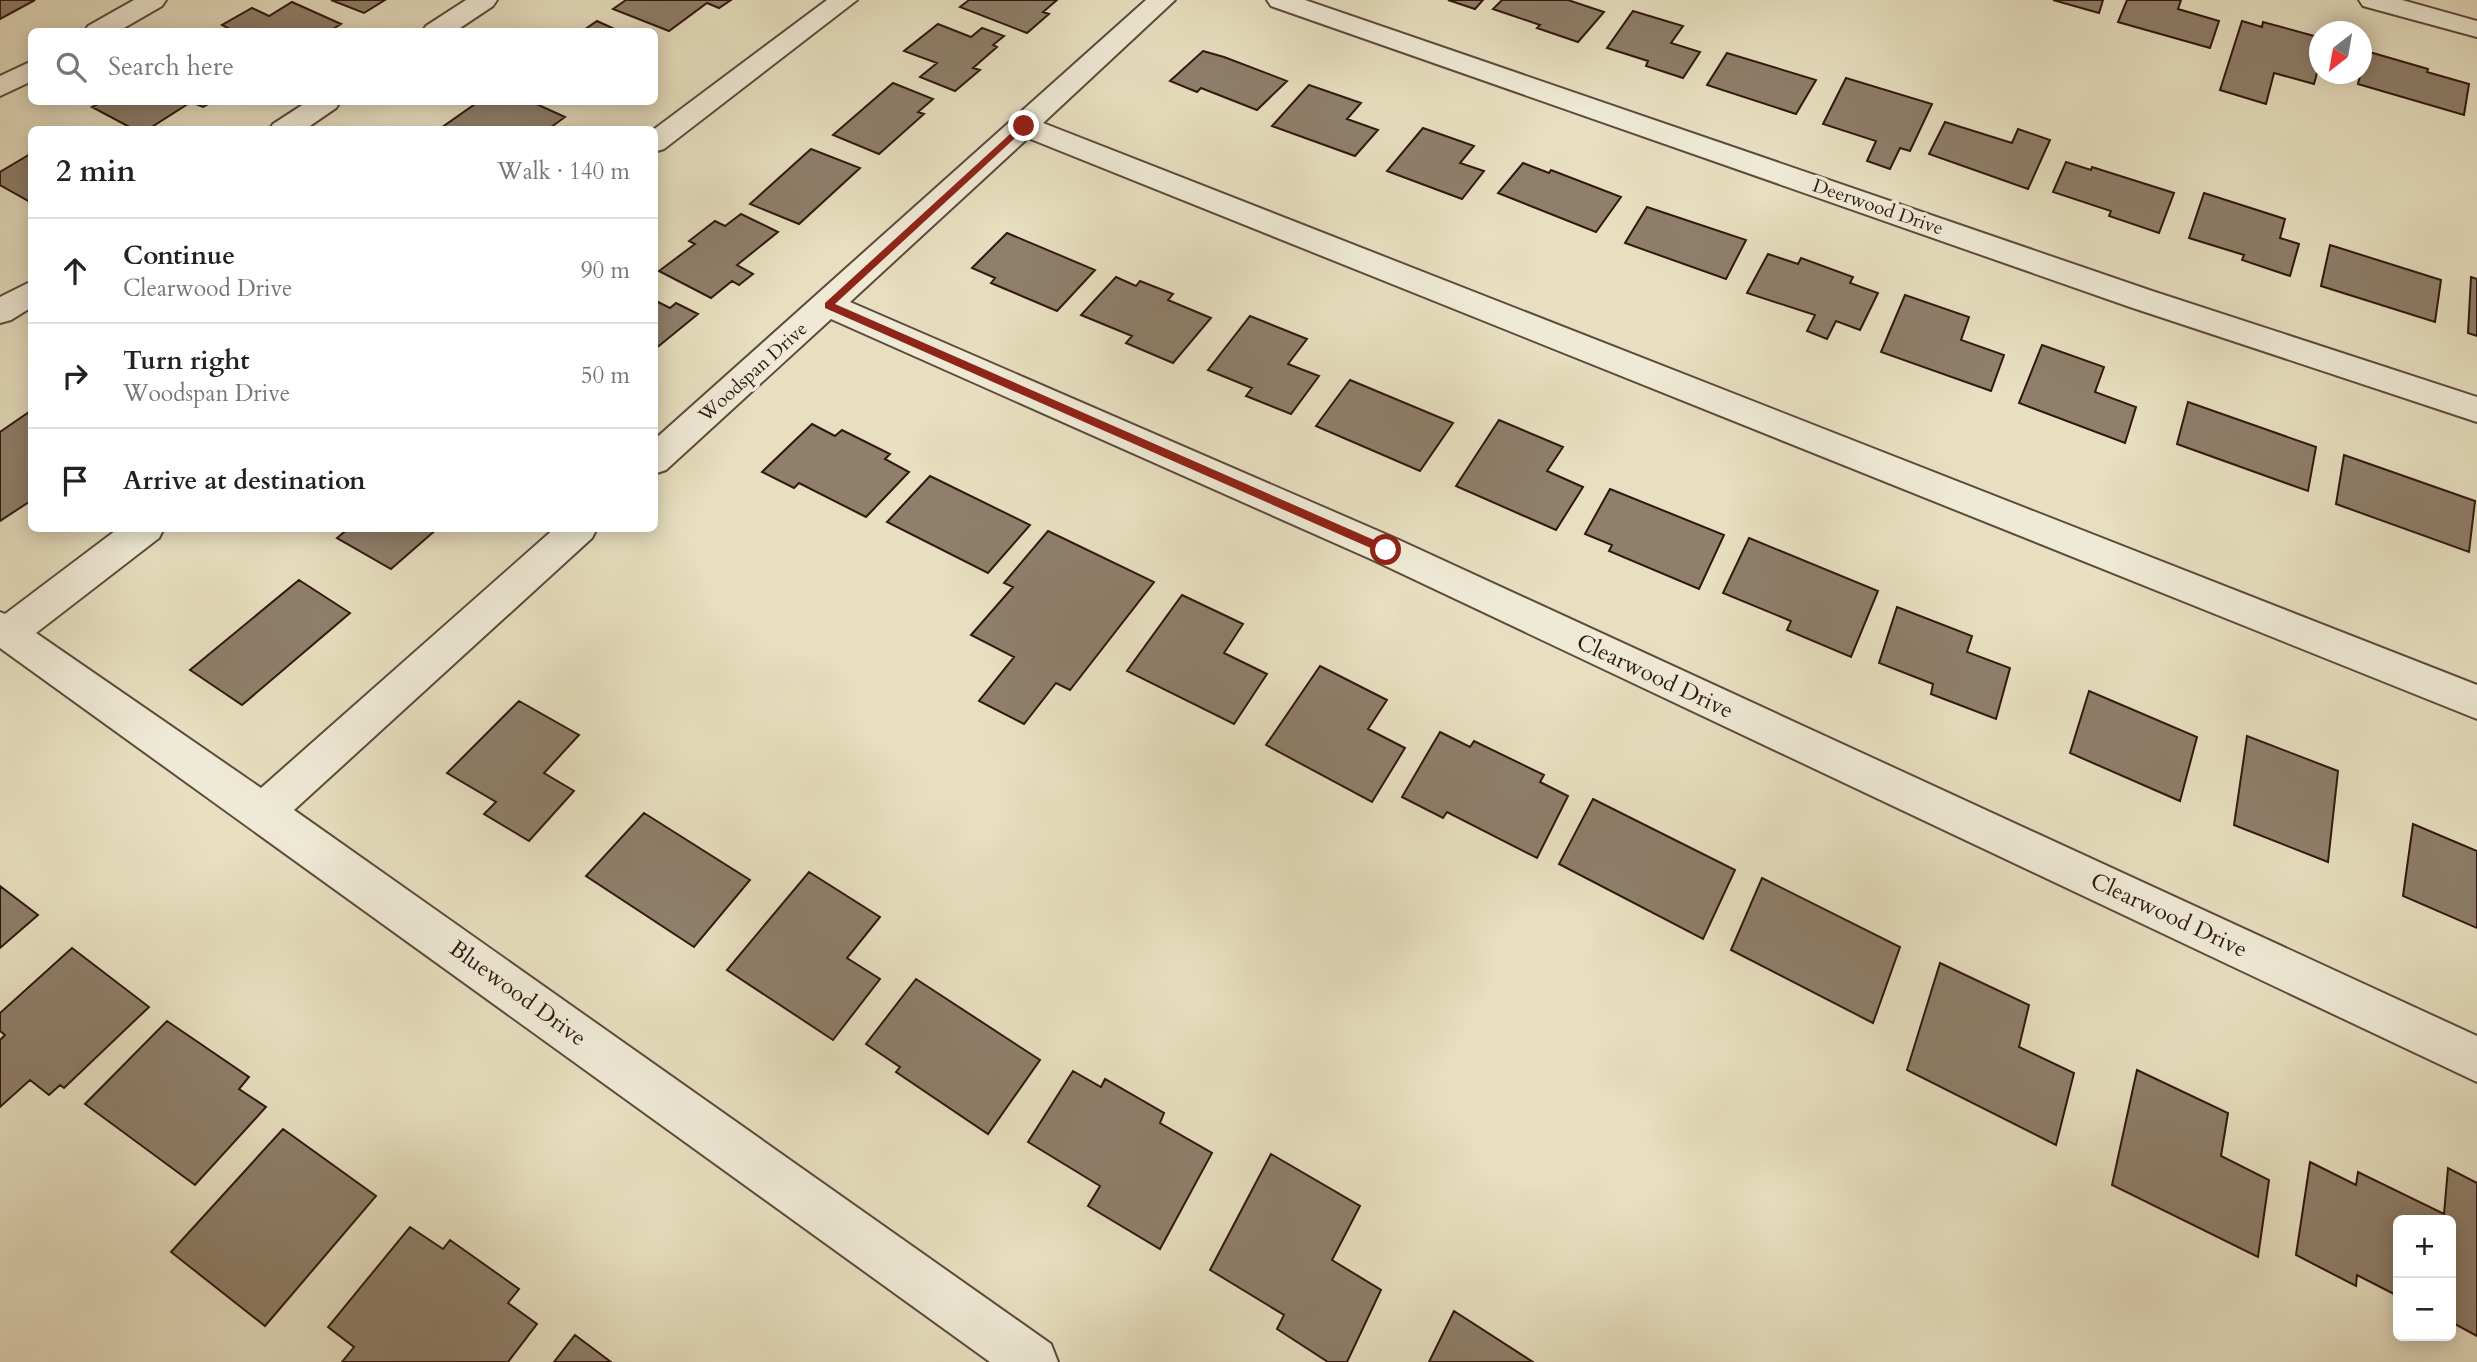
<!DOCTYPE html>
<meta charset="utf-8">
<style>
:root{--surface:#fff;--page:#f6f6f6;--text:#222;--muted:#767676;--line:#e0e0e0}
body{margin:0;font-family:Cardo,serif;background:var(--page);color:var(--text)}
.controls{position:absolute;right:21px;bottom:21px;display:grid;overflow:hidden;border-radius:10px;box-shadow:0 4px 18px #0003}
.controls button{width:63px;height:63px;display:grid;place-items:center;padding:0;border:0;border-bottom:2px solid var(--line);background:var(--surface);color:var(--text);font:35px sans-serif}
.compass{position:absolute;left:2309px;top:21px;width:63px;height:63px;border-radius:50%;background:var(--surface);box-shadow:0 4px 18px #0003;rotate:211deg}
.stop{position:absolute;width:21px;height:21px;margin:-16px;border:5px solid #8f2418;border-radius:50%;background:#fff}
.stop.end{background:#8f2418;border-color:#fff;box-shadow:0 2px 7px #0008}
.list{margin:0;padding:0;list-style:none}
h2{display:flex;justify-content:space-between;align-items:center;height:91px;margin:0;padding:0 28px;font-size:30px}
h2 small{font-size:23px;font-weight:400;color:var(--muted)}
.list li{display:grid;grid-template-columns:46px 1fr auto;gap:21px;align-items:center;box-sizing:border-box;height:105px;padding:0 28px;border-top:2px solid var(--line)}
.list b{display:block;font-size:26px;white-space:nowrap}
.list p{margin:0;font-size:23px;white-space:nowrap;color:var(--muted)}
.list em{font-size:23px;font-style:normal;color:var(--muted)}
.icon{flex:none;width:38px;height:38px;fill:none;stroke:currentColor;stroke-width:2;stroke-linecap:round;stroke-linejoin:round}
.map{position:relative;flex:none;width:2477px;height:1362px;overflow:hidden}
.search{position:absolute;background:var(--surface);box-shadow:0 4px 18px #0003;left:28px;top:28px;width:630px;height:77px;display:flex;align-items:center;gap:18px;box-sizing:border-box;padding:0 24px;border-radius:10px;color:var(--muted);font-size:26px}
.panel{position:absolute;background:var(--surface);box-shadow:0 4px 18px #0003;left:28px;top:126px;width:630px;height:406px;border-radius:10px}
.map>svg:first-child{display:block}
.building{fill:#8f7f6b;stroke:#2f180f;stroke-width:2}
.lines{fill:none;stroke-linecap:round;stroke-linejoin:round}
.minor-casing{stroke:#5d4a3b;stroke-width:4}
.minor{fill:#efead6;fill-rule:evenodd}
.route{fill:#8f2418}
.labels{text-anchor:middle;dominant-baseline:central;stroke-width:7;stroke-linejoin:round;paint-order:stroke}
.far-street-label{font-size:19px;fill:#2f180f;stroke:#efead6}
.street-label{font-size:23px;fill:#2f180f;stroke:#efead6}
</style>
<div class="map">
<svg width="2477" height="1362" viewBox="0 0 2477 1362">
<rect width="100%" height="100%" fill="#e7dfc0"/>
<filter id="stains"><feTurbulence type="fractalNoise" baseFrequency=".00286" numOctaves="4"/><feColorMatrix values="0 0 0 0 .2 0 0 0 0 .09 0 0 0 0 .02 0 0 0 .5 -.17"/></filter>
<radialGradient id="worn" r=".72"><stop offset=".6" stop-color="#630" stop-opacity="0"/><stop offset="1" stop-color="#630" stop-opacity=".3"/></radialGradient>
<path class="building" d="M0,0H35L0,19Z
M331,0H385L364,13Z
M626,0H731L719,8L707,3L669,31L613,9Z
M969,0H1057L1043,12L1049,14L1027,33L960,7Z
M1448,0H1483L1475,9Z
M1502,0H1568L1604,12L1578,42L1537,28L1540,25L1493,9Z
M2053,0H2103L2099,13Z
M2127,0H2181L2178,9L2219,21L2210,48L2118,22Z
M292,2L341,24L328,32H235L222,25L252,8L269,16Z
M1633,11L1683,26L1671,43L1700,52L1683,78L1646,66L1648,61L1607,48Z
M597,21L621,32H581Z
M2242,21L2262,27L2263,22L2318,37L2320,73H2317L2314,84L2274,73L2266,104L2220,90Z
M938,24L971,37L982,28L1004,36L993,45L997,47L973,68L980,70L955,91L920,77L937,63L904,51Z
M1203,51L1224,57L1287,81L1257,110L1201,88L1197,92L1170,81Z
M2366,51L2428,69L2427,72L2469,84L2464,115L2358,84Z
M1727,53L1816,80L1796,114L1707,85Z
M1846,78L1932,104L1910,151L1900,148L1890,169L1867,161L1876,141L1823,124Z
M893,83L933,99L918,112L924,114L879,154L833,135Z
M1309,85L1361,103L1347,119L1378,130L1355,156L1272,126Z
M102,102H212L203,107L191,102L147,130H135L92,107Z
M478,102H532L565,117L547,130H438Z
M1945,122L2012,143L2018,129L2050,140L2028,189L1929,154Z
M1423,128L1474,146L1460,163L1484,171L1462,199L1387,171Z
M811,149L860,168L799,224L750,204Z
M32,153V203L0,185V172Z
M2066,162L2091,170L2092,167L2174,193L2159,233L2109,216L2111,211L2053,192Z
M1523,163L1549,173L1551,170L1621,197L1596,232L1498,193Z
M2204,193L2285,219L2280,238L2299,244L2290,276L2242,260L2244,255L2189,238Z
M1647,207L1746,240L1726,279L1625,243Z
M741,214L778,232L737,265L753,274L739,285L732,281L711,298L659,271L695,244L689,241L715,221L725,226Z
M1007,233L1095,270L1057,311L991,283L995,278L972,268Z
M2330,245L2441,280L2435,322L2321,286Z
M1768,254L1798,264L1801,258L1853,277L1850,283L1878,293L1860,330L1836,321L1827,339L1807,331L1815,315L1747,293Z
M1116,277L1136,286L1140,281L1173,294L1168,300L1211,318L1173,363L1126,343L1132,336L1081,315Z
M2471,277L2477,279V336L2468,333Z
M1905,295L1969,317L1961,340L2004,355L1991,391L1881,352Z
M654,300L670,308L676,303L698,314L654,350Z
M1250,316L1307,339L1288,364L1319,376L1291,414L1246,396L1252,388L1208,370Z
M2042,345L2104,367L2095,392L2136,407L2125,443L2019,403Z
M1350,380L1453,423L1420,471L1316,426Z
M2188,402L2316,447L2308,491L2177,444Z
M32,410V500L0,521V432Z
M1499,420L1563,447L1547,471L1583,487L1556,530L1456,486Z
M812,424L835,436L842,430L890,454L885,459L909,472L866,517L799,483L794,488L762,472Z
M2344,455L2475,501L2469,552L2336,504Z
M930,476L1030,525L988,573L887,522Z
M1610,489L1724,535L1699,589L1609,551L1612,545L1585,534Z
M349,528H438L391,569L337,538Z
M1048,531L1154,582L1070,690L1056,683L1024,724L979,701L1014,657L971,635L1013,587L1004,583Z
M1749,538L1878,591L1851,657L1787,630L1791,621L1723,593Z
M299,580L350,613L242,705L190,670Z
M1182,595L1243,624L1224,653L1267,674L1234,724L1127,671Z
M1897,607L1972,636L1967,652L2010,668L1996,719L1931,694L1933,684L1879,663Z
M1320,666L1387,700L1368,729L1405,748L1372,802L1266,745Z
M2089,691L2197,737L2180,801L2070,753Z
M519,701L579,735L544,773L574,791L529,841L484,814L496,802L447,773Z
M1440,732L1470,747L1474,741L1544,775L1540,782L1568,796L1537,858L1447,812L1443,818L1402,797Z
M2247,736L2338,771L2328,862L2234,825Z
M1593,799L1735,870L1703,939L1559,864Z
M644,813L750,880L694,947L586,876Z
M2413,824L2477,851V928L2403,896Z
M809,872L880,917L847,958L880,979L833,1040L727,970Z
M1762,878L1900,947L1873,1023L1731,950Z
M0,886L38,915L0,948Z
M72,948L149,1007L64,1088L60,1085L49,1095L30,1080L0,1107V1040L5,1035L0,1031V1013Z
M1940,963L2029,1005L2019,1047L2074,1073L2056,1145L1907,1070Z
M916,979L1040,1060L988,1134L896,1072L900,1067L866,1044Z
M167,1021L249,1077L239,1089L266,1107L195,1185L85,1104Z
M2137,1070L2228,1113L2221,1156L2269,1180L2258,1257L2112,1185Z
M1073,1071L1101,1087L1105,1079L1164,1113L1160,1123L1212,1153L1160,1249L1088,1206L1100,1186L1028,1142Z
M283,1129L376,1196L265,1326L171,1252Z
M1271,1154L1360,1206L1332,1260L1381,1290L1347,1362H1328L1277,1329L1284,1315L1210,1270Z
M2310,1162L2356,1185L2358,1172L2444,1214L2448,1168L2477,1183V1336L2451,1322V1220H2398V1296L2357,1275L2356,1286L2296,1255Z
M410,1227L443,1249L450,1240L519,1289L508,1303L537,1324L508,1362H342L354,1347L328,1327Z
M1454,1311L1533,1362H1429Z
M575,1335L611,1362H554Z"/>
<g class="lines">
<defs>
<path id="minor" d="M134,0H166L162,6L117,32H84L88,26Z
M466,0H497L493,6L454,32H422L426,26Z
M827,0H857L664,149L654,152L653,130Z
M1146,0H1175L1043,123L2477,685V719L1028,138L850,302L1399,540L2477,1036V1082L1373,560L831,319L666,470L654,474V440Z
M1267,0H1305L2152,291L2477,397V422L2130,307L1271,6Z
M2359,0H2402L2477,21V37L2363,6Z
M32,61V81L0,96V76Z
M307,102H340L336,108L304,130H269L273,124Z
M32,281V307L11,320L0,323V297Z
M119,528H164L159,538L36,633L261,788L555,528H597L592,538L294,810L1051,1344L1058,1362H990L0,648V612L5,614Z"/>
</defs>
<use href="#minor" class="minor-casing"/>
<use href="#minor" class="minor"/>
</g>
<path class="route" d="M1021,124L1028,126L835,304L1390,547V553H1382L825,308V303Z"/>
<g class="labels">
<g class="far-street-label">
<text transform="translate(1878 207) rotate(19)">Deerwood Drive</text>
<text transform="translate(753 372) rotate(-42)">Woodspan Drive</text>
</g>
<g class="street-label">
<text transform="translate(1655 676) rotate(25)">Clearwood Drive</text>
<text transform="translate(2169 915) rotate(25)">Clearwood Drive</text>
<text transform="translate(518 993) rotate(36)">Bluewood Drive</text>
</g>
</g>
<rect width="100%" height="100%" filter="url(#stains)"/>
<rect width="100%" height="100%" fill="url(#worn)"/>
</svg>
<div class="controls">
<button>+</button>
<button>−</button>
</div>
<svg class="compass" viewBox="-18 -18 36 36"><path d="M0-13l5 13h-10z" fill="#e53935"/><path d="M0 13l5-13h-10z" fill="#767676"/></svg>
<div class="stop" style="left:1386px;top:550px"></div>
<div class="stop end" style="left:1024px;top:126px"></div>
<div class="search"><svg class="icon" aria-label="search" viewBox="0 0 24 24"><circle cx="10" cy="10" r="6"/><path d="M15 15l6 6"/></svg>Search here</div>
<section class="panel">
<h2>2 min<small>Walk · 140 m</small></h2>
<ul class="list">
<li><svg class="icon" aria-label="ahead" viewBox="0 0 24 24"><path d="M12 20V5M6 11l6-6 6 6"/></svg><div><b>Continue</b><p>Clearwood Drive</p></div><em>90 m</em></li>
<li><svg class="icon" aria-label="right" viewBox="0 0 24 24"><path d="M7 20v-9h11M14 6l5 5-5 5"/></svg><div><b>Turn right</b><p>Woodspan Drive</p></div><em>50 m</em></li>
<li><svg class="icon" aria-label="arrive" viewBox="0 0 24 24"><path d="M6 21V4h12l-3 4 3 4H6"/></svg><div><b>Arrive at destination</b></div></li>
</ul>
</section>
</div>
